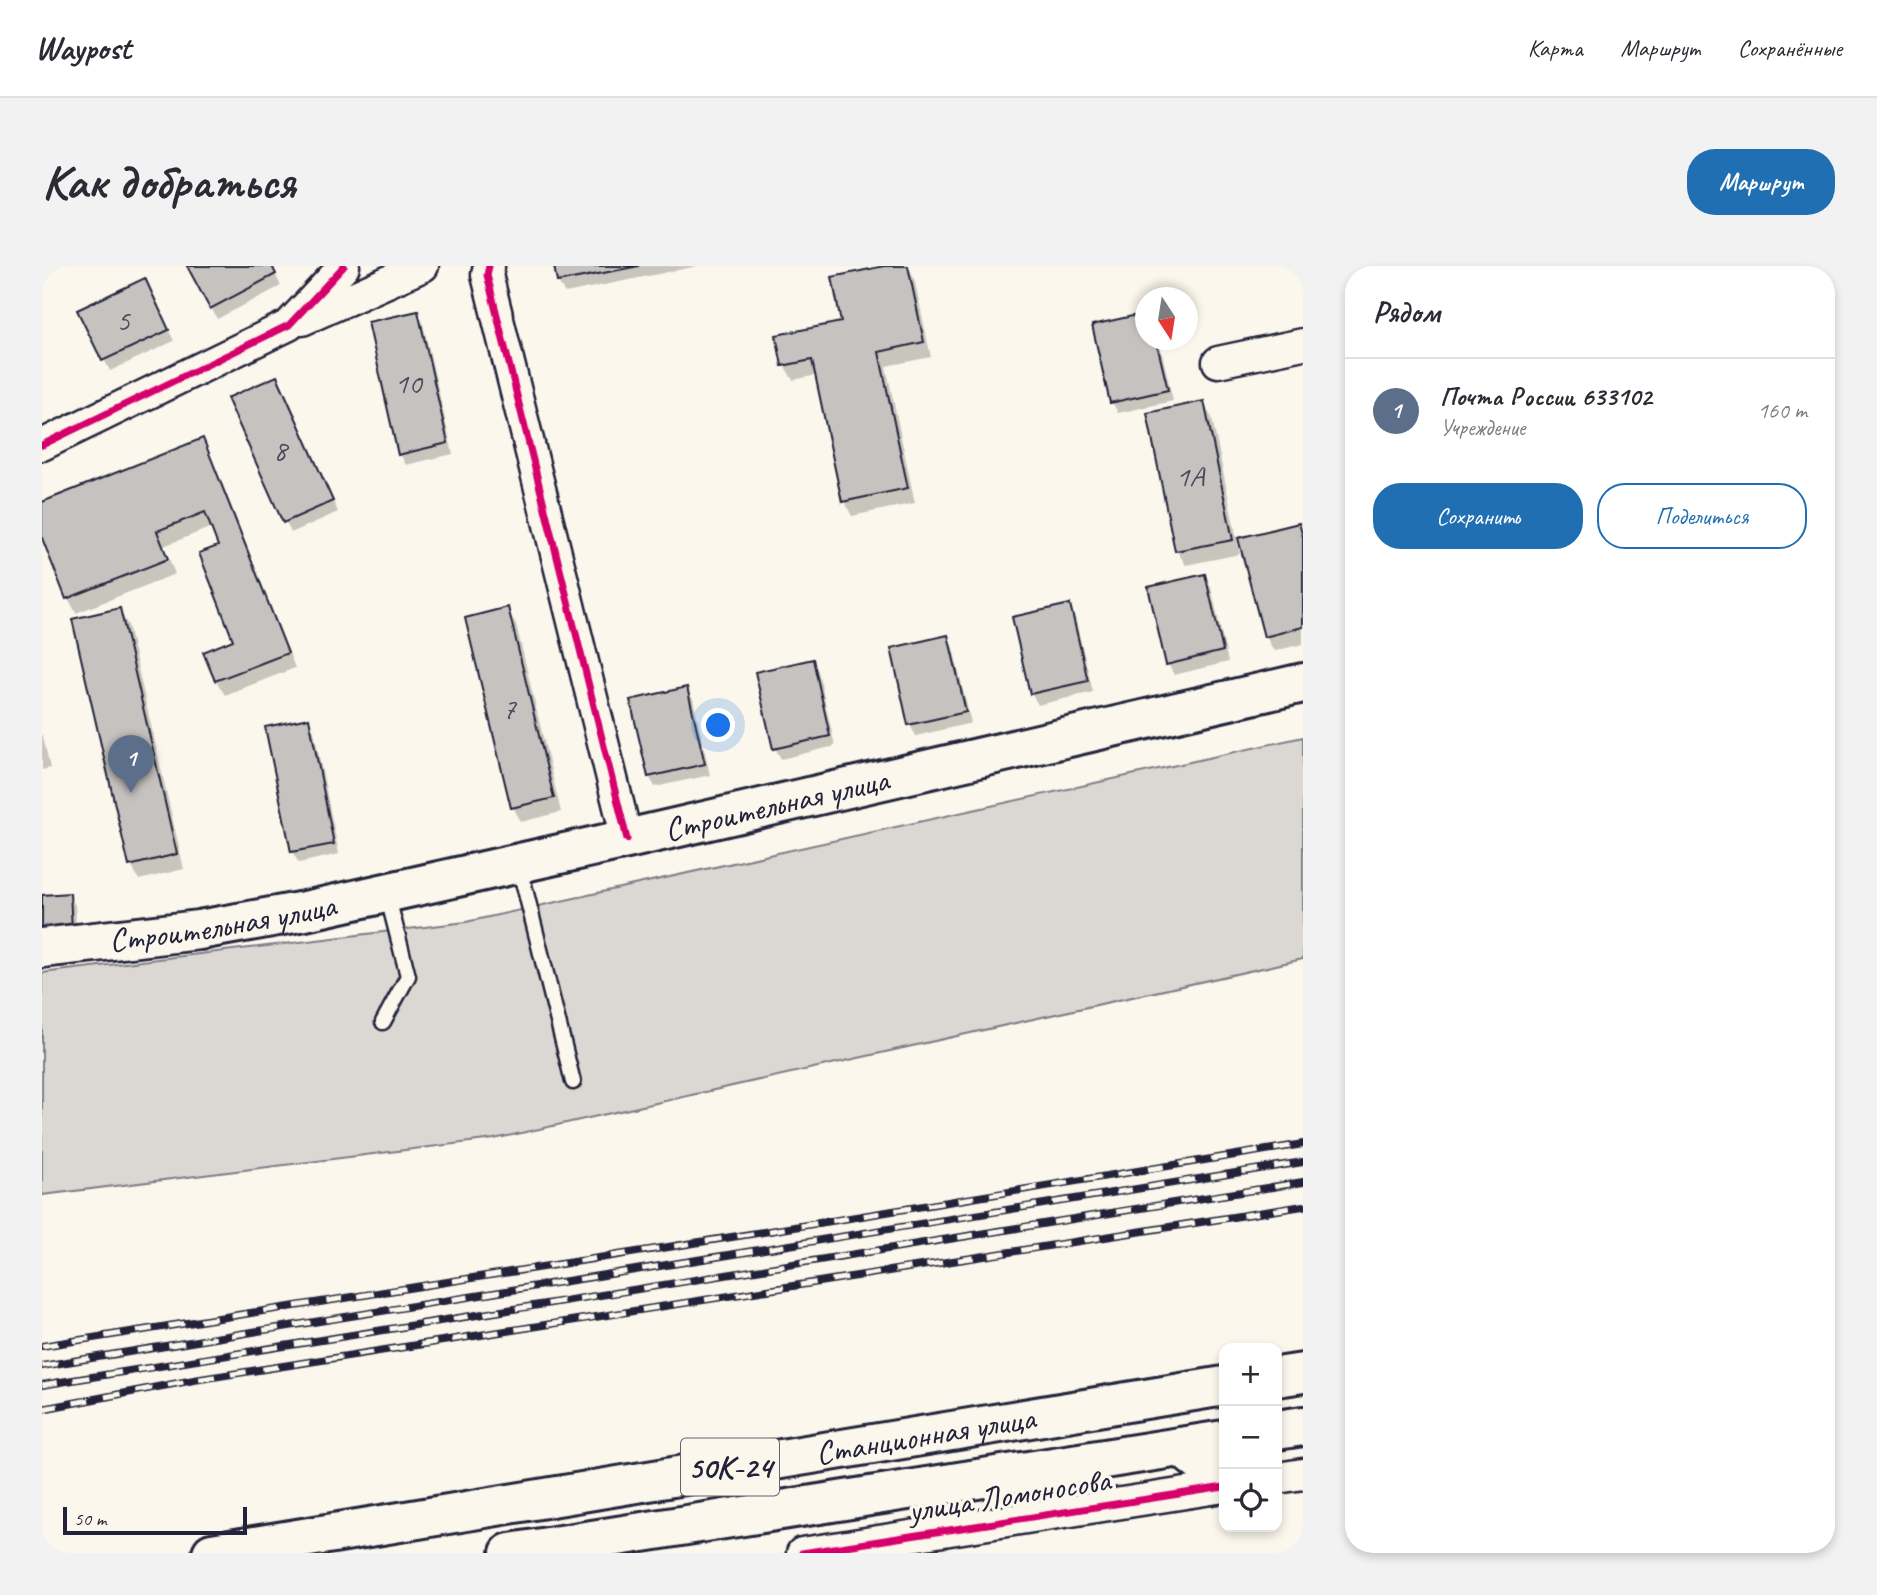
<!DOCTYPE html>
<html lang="ru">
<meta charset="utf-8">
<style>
:root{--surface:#fff;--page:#f2f2f3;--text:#2b2b33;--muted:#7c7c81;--line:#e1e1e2;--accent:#1f6fb2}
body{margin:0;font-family:Caveat,sans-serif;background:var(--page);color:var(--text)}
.controls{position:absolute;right:21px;bottom:21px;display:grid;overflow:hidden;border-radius:14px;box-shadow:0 4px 10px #0003}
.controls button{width:63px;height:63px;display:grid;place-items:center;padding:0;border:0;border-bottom:2px solid var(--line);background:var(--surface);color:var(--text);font:35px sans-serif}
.compass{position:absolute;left:1093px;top:21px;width:63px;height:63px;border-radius:50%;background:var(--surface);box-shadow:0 4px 10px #0003;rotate:168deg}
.scale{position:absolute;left:21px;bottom:18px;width:184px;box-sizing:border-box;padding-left:7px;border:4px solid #22223b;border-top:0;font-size:19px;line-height:24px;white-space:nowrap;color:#22223b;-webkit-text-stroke:5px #fbf7ec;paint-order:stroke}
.you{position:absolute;left:677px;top:460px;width:24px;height:24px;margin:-18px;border:5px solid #fff;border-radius:50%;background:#1a73e8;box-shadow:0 0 0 10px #1a73e833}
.badge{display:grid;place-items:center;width:46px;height:46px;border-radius:50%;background:var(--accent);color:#fff;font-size:23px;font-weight:700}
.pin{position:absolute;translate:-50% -58px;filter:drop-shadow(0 2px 4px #0008)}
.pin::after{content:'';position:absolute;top:37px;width:24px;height:21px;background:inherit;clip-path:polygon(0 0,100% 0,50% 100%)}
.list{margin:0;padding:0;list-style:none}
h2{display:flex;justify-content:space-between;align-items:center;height:91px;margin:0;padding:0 28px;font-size:30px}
h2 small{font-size:23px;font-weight:400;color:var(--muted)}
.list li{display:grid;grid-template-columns:46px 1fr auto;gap:21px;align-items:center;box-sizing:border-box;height:105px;padding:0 28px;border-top:2px solid var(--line)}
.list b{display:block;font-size:26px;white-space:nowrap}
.list p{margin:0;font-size:23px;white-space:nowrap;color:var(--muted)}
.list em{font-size:23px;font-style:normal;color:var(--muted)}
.actions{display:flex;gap:14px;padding:21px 28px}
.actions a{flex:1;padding:16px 0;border:2px solid var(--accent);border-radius:28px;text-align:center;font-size:24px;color:var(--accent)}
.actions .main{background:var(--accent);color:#fff}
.icon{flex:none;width:38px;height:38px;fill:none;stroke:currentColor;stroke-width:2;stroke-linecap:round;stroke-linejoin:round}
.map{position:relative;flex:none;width:1261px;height:1287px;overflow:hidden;border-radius:28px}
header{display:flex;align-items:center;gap:42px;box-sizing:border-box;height:98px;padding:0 35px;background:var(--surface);border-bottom:2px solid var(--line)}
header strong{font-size:33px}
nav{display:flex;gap:38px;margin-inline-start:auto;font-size:24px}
.intro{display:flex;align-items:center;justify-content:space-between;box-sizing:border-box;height:168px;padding:0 42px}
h1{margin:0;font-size:49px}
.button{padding:18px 32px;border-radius:28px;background:var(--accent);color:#fff;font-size:24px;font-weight:700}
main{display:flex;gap:42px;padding:0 42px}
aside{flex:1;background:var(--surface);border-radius:28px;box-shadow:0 4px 10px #0003}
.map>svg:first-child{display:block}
.green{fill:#dbd8d3;stroke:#7e7d87;stroke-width:2}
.shadow{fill:#0003}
.building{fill:#c6c2c0;stroke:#22223b;stroke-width:2}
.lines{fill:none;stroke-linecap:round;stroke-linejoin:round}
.service-casing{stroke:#22223b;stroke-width:19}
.minor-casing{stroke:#22223b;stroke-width:35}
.primary-casing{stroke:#22223b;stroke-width:44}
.service{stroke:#fbf7ec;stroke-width:14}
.minor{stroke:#fbf7ec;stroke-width:30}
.primary{stroke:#fbf7ec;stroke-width:38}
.rail-casing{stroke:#22223b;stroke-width:8}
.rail{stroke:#fbf7ec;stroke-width:5;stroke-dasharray:16;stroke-linecap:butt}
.cycleway-casing{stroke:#fbf7ec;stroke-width:11}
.cycleway{stroke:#d6006c;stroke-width:7}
.labels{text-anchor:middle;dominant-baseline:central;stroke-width:7;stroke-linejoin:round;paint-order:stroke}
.number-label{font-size:30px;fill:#4b4a5c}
.shield{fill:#fbf7ec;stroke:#636270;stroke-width:2}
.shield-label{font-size:32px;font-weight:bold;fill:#22223b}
.street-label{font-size:33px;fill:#22223b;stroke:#fbf7ec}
</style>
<header>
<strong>Waypost</strong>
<nav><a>Карта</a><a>Маршрут</a><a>Сохранённые</a></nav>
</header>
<div class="intro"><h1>Как добраться</h1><a class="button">Маршрут</a></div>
<main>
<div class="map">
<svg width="1261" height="1287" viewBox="0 0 1261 1287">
<rect width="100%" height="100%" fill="#fbf7ec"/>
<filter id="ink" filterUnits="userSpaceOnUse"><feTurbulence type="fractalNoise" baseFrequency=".0143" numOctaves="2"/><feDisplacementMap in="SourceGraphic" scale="14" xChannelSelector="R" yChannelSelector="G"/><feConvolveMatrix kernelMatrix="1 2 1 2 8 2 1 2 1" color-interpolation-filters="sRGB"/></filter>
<g filter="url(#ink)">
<path class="green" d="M1261,471V693L452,873L0,929V707L424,656Z"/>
<path class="shadow" d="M0,0H10L0,5Z
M147,0H229L239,20L175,53Z
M513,0H656L523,27L516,16Z
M850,0H866L872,12L889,91L844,100L873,237L810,250L802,235L775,109L751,114L742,99L801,57Z
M108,25L132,75L68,105L38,45Z
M375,47L381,58L411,188L364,199L358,188Z
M1104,74H1117L1131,135L1076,147L1070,136Z
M235,112L296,246L249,267L188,133Z
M1161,137L1170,152L1198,288L1144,299L1135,285L1107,148Z
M160,174L169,189L253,402L183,429L174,415L163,387L194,375L178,281L170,261L122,280L133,308L34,347L26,332L0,267V237Z
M1256,259L1261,267V378L1232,385L1224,371Z
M1163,310L1169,321L1186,396L1132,409L1126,398Z
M1027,340L1033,351L1051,426L996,439L990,428L973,352Z
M465,343L474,358L519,546L479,556L471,541Z
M77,344L86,359L142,603L97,614L89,599Z
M905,371L911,382L929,457L874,470L868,459L851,384Z
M770,395L776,405L793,480L739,493L733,482Z
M644,423L651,433L668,509L613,521L607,510Z
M266,454L272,465L297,588L257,597L250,586L225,463Z
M0,466L8,502L0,504Z
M27,629L33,639L35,673L0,630Z"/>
<path class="building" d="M145,0H230L234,8L168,43Z
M512,0H597L515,16Z
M842,0H866L882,76L837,86L866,222L800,236L770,94L740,100L734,69L799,56L790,11Z
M103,12L127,64L60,95L35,44Z
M376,45L406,177L356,189L326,56Z
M1104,47V74H1114L1126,124L1068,137L1050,59Z
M235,110L291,235L241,257L185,132Z
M1162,135L1191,274L1133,285L1105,147Z
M161,172L246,387L173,415L161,386L191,374L157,287L176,280L163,246L115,265L126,293L24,333L0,272V236Z
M1257,257L1261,271V361L1222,371L1196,272Z
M1163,308L1181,385L1124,399L1106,321Z
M1028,338L1046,415L988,428L970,351Z
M466,341L512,532L469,542L423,352Z
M78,342L135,588L87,600L30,353Z
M906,369L924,446L866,459L849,382Z
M771,393L788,470L731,483L713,406Z
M645,421L663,498L606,511L588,434Z
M267,452L292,578L249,586L223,461Z
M28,627L30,663L0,665V629Z"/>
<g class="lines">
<defs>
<path id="service" d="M477,599L531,816
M341,756L366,710L345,628"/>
<path id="minor" d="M447,0L445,9L585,573
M260,54L381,0
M1176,96L1261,78
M0,179L247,59L302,0
M1235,1212L1261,1208
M760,1287L1182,1221"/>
<g id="primary">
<path id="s1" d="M0,682L157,664L263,645L585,573L1261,417"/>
<path d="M1235,1111L1261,1107"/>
<path d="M1235,1164L1261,1160"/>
<path d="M1139,1181L1182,1215"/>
<path id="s2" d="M170,1287L1182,1120"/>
<path d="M468,1287L1182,1174"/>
</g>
</defs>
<use href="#service" class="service-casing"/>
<use href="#minor" class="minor-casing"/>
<use href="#primary" class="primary-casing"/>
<use href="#service" class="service"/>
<use href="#minor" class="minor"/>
<use href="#primary" class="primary"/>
<defs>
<path id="rail" d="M0,1080L734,964L1261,878
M0,1100L1261,896
M0,1119L1261,916
M0,1143L152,1114L1261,940"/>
</defs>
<use href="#rail" class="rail-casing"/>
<use href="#rail" class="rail"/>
<defs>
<path id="cycleway" d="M447,0L445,9L585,573
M0,179L247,59L302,0
M760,1287L1182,1221"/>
</defs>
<use href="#cycleway" class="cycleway-casing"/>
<use href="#cycleway" class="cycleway"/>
</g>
</g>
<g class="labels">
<g class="number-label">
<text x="81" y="54">5</text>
<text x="366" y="117">10</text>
<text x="238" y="184">8</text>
<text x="1148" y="210">1А</text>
<text x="467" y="442">7</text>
</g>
<rect class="shield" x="639" y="1172.5" width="98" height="57" rx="5"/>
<g class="shield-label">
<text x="688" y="1201">50К-24</text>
</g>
<g class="street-label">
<text stroke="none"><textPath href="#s1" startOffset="749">Строительная улица</textPath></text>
<text stroke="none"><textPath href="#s1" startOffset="182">Строительная улица</textPath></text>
<text stroke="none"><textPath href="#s2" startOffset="723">Станционная улица</textPath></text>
<text transform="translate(967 1229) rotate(-9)">улица Ломоносова</text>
</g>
</g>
</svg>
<div class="controls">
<button>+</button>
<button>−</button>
<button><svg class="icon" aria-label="locate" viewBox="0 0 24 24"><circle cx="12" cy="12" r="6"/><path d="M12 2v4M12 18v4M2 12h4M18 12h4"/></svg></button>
</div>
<svg class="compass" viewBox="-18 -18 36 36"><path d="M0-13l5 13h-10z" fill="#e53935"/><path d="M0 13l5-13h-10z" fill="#7c7c81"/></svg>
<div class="scale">50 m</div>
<div class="you"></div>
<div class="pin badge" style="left:89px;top:527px;background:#5c6f8a">1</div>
</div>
<aside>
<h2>Рядом<small></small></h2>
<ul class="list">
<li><span class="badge" style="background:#5c6f8a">1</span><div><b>Почта России 633102</b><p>Учреждение</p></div><em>160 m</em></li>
</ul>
<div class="actions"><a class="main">Сохранить</a><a>Поделиться</a></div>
</aside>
</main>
